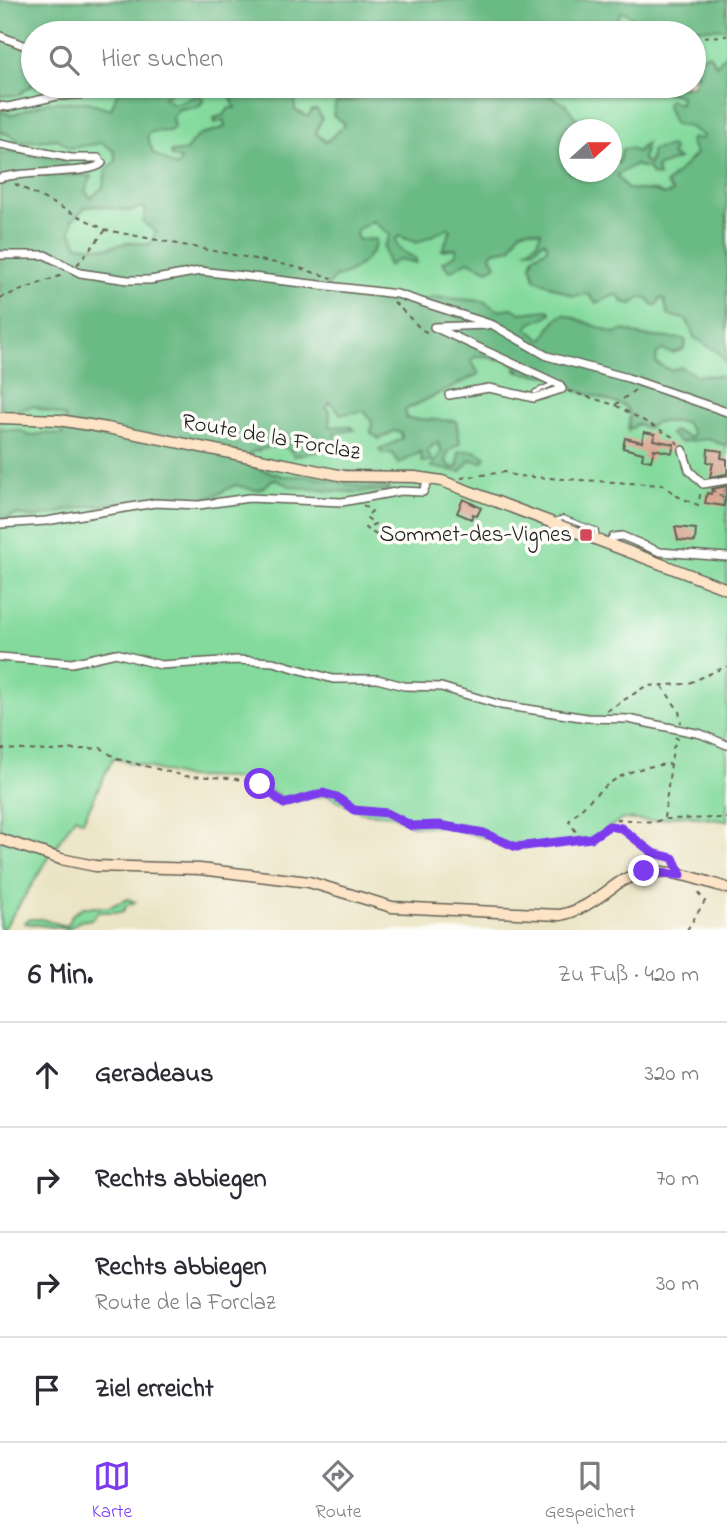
<!DOCTYPE html>
<html lang="de">
<meta charset="utf-8">
<style>
:root{--surface:#fff;--page:#f7f7f7;--text:#2b2b33;--muted:#7c7c81;--line:#e1e1e2;--accent:#7c3aed}
body{margin:0;font-family:"Indie Flower",sans-serif;background:var(--page);color:var(--text)}
.compass{position:absolute;left:559px;top:119px;width:63px;height:63px;border-radius:50%;background:var(--surface);box-shadow:0 2px 5px #0004;rotate:69deg}
.stop{position:absolute;width:21px;height:21px;margin:-16px;border:5px solid #7c3aed;border-radius:50%;background:#fff}
.stop.end{background:#7c3aed;border-color:#fff;box-shadow:0 2px 7px #0008}
.list{margin:0;padding:0;list-style:none}
h2{display:flex;justify-content:space-between;align-items:center;height:91px;margin:0;padding:0 28px;font-size:30px}
h2 small{font-size:23px;font-weight:400;color:var(--muted)}
.list li{display:grid;grid-template-columns:46px 1fr auto;gap:21px;align-items:center;box-sizing:border-box;height:105px;padding:0 28px;border-top:2px solid var(--line)}
.list b{display:block;font-size:26px;white-space:nowrap}
.list p{margin:0;font-size:23px;white-space:nowrap;color:var(--muted)}
.list em{font-size:23px;font-style:normal;color:var(--muted)}
.icon{flex:none;width:38px;height:38px;fill:none;stroke:currentColor;stroke-width:2;stroke-linecap:round;stroke-linejoin:round}
.map{position:relative;flex:none;width:727px;height:930px;overflow:hidden}
.search{position:absolute;background:var(--surface);box-shadow:0 2px 5px #0004;left:21px;right:21px;top:21px;height:77px;display:flex;align-items:center;gap:18px;box-sizing:border-box;padding:0 24px;border-radius:38px;color:var(--muted);font-size:26px}
.sheet{height:511px;background:var(--surface)}
nav{display:flex;justify-content:space-around;align-items:center;box-sizing:border-box;height:98px;border-top:2px solid var(--line);background:var(--surface);font-size:19px;color:var(--muted)}
nav a{display:grid;justify-items:center;gap:4px}
nav .on{color:var(--accent)}
.map>svg:first-child{display:block}
.green{fill:#84da9d;stroke:#507b5c;stroke-width:2;fill-rule:evenodd}
.forest{fill:#6bba84;stroke:#446b50;stroke-width:2;fill-rule:evenodd}
.building{fill:#d9a895}
.lines{fill:none;stroke-linecap:round;stroke-linejoin:round}
.lane-casing{stroke:#646257;stroke-width:6}
.street-casing{stroke:#646257;stroke-width:10}
.secondary-casing{stroke:#646257;stroke-width:13}
.path{stroke:#646257;stroke-width:2;stroke-dasharray:5 5;stroke-linecap:butt}
.lane{stroke:#fff;stroke-width:3.5}
.street{stroke:#fff;stroke-width:7}
.secondary{stroke:#fee4c6;stroke-width:10}
.route{stroke:#7c3aed;stroke-width:9}
.poi-dot{fill:#d1495b;stroke:#fdfcf7;stroke-width:2.5}
.labels{text-anchor:middle;dominant-baseline:central;stroke-width:7;stroke-linejoin:round;paint-order:stroke}
.street-label{font-size:23px;fill:#1c1c1c;stroke:#fdfcf7}
.poi-label{font-size:23px;fill:#1c1c1c;stroke:#fdfcf7;text-anchor:end}
</style>
<div class="map">
<svg width="727" height="930" viewBox="0 0 727 930">
<rect width="100%" height="100%" fill="#fdfcf7"/>
<filter id="ink" filterUnits="userSpaceOnUse"><feTurbulence type="fractalNoise" baseFrequency=".0143" numOctaves="2"/><feDisplacementMap in="SourceGraphic" scale="14" xChannelSelector="R" yChannelSelector="G"/><feConvolveMatrix kernelMatrix="1 2 1 2 8 2 1 2 1" color-interpolation-filters="sRGB"/></filter>
<filter id="wash" filterUnits="userSpaceOnUse"><feTurbulence type="fractalNoise" baseFrequency=".00686" numOctaves="4" result="noise"/><feDisplacementMap in="SourceGraphic" scale="28" xChannelSelector="R" yChannelSelector="G"/><feGaussianBlur stdDeviation="1.57" result="paint"/><feColorMatrix in="noise" values="0 0 0 0 0 0 0 0 0 0 0 0 0 0 0 0 0 1.4 0 .05"/><feComposite in="paint" operator="in"/></filter>
<g filter="url(#wash)">
<rect width="100%" height="100%" fill="#ebe4c4"/>
<path class="green" d="M0,0H727V821L681,815L652,821L622,819L592,839L519,847L446,827L414,826L393,815L362,813L327,795L288,802L263,786L230,778L184,777L113,758L83,821L75,817L3,930L0,929ZM33,33H694V86H33ZM570,130H612V172H570Z
M128,899L135,902L127,905L123,912H98L92,919L80,921L68,929L25,923L28,919H41L66,926L73,914L83,907H108Z"/>
<path class="forest" d="M0,0H727V29L677,28L667,32L650,30L625,12L620,13L616,24L601,25L585,33H73L74,28H82L84,24L67,21L58,27L33,33L28,51L33,56V84L18,95L0,96Z
M727,53V364L719,353L694,337L687,320L668,315L664,299L660,298L657,305H653L648,299L641,297L632,304L623,302L617,294L596,303L588,294L573,296L535,279L531,265L534,256L547,249V244L544,241L535,249L527,250L537,242L541,232L529,229L520,231L511,248L494,251L491,256L496,265L488,270L468,261L450,271L442,262L456,255L457,248L442,250L451,230L448,228L417,243L399,236L395,240C400,254 406,252 416,259V263L399,259L388,266L384,247L390,235L373,221L357,230L356,235L359,240L376,239C377,254 350,276 335,277L324,291L333,295H370L416,303L433,297L483,301L498,310L512,308L521,313L548,310L551,313C544,320 532,319 527,328L540,339L544,338L555,320L564,314L614,333L626,330L642,336L683,339L686,341L683,350L672,353L662,350L657,353L656,363L670,370L681,367L695,375L727,376V446L708,439L680,442L670,434L674,431L691,438L693,433L685,422H657L647,428L637,424L628,431L630,414L625,406L567,387L555,377L517,372L516,369L521,371L500,352L497,360C489,356 479,354 471,360L479,374L405,410L407,419C424,419 440,420 456,421L460,443L448,452L446,462L453,468L458,466L459,451H474L486,457L483,462L470,460L461,472L431,467L442,451L437,442L427,451L432,461L422,462L421,452L398,464L393,453L383,454L379,450L402,439L401,432L394,431L379,439L371,433L372,422L364,411L341,414L330,402L326,408L330,412L329,427L349,426L355,430L334,433L342,450L327,449L294,456C283,438 268,449 251,452L250,466L283,476H308L368,488L388,486L389,490C356,494 326,491 294,487C287,486 280,481 273,479C255,496 256,489 235,485L218,494L189,502L170,499L144,501L91,506L33,518L16,514L0,521V429L21,431L30,436L45,433L62,435L66,417L33,406L11,412L0,408V154L10,151L68,161L67,166L48,170L47,174L92,176L85,191L91,198L103,187L106,170L116,161L114,151L102,143L70,148L58,139L24,142L0,131V111L11,115L48,102H88L111,109L120,86H157L169,90L171,93L164,98L173,104L200,95L204,100L198,107L179,109L172,119L174,127L170,131L150,132L147,136L153,153L177,167L181,159L172,157L171,152L186,151C197,130 207,135 225,127L224,120L215,123L214,118L224,115L229,108H236L231,99C246,88 265,98 282,96C291,96 292,87 302,86L304,89L295,95V110L308,117L312,110H317L322,118L316,133L326,142L344,126L343,122L333,115L336,102L353,100L381,86H538L530,90L522,88L515,94H547L566,105L577,120L591,121L596,129L570,130V172H612V160L619,163L622,149L630,148L637,152L646,143L643,160L649,164L652,150L671,146L674,150L671,155L679,159L656,167L659,176L652,175L648,168L634,165L617,175L627,189L656,191L664,195L673,192L666,184L696,154L690,141L692,138L701,139L704,136L689,127L674,124L666,103L670,100L680,104L681,96L660,91L649,93L644,86L664,89L666,86H694V76L698,74L694,69V59L709,54L716,65ZM99,206L129,211L142,207L146,210L143,222L156,232L150,245L131,242L106,248L78,245L71,233L72,220L86,207Z"/>
<g id="blocks">
<path class="building" d="M644,432L655,434L653,440L674,444L672,453L654,449L651,461L642,459L643,453L623,448L625,438L642,442Z
M708,449L722,451L721,458L727,459V474L710,477L713,463L707,462Z
M727,486L724,506L705,503L707,493L711,494L712,489Z
M463,499L481,508L477,516L473,514L471,519L457,513Z
M675,527L696,529L695,542L678,540Z"/>
</g>
</g>
<g filter="url(#ink)">
<use href="#blocks" fill-opacity="0" stroke="#646257" stroke-width="2"/>
<g class="lines">
<defs>
<path id="lane" d="M535,392L553,384
M554,521L563,518L596,530L597,537"/>
<path id="street" d="M0,36L33,49
M0,106L8,107L57,96L92,94L113,86
M0,144L71,158H98L102,163C93,175 23,170 0,178
M0,255H45L80,273L128,280H150L200,271L397,294L493,325L547,356L628,378L727,412
M487,325L434,327L560,385L562,389
M449,395L489,388L534,398L562,389
M683,450L689,470L703,484L727,480
M0,524L46,521L155,503L199,505L249,498L342,502L401,491L423,492L429,478
M609,543L613,537L622,536L660,552L727,557
M0,657L72,663L116,653L161,665L237,660L273,662L333,679H377L404,686L441,687L501,705L587,718L628,719L701,734L727,745"/>
<path id="secondary" d="M0,418L59,420L107,428L344,476L415,477L442,481L727,589
M0,839L61,859L95,866L200,869L309,882L392,907L560,915C581,911 596,899 613,887C649,859 687,876 727,888"/>
</defs>
<use href="#lane" class="lane-casing"/>
<use href="#street" class="street-casing"/>
<use href="#secondary" class="secondary-casing"/>
<path class="path" d="M593,33L605,30L626,33
M694,37L727,36
M218,86L249,89L285,86
M15,184L106,230L296,267L332,278
M77,265L105,231
M0,298L65,274
M394,302L422,330L429,333
M568,391L615,405L673,437L678,444
M615,405L635,390
M461,478L504,472L516,476L663,485L677,496L698,505L701,491
M711,489L727,501
M363,505L372,511L366,517L375,524L365,528L378,536
M662,686L679,711L681,723
M607,711L646,686L687,684L727,666
M0,749L50,751L101,748L117,759L185,776L232,778L260,784L284,804H292L323,793L337,797L354,810L387,813L412,826L439,825L484,833L516,847L591,838L618,819L654,822L664,819L727,818
M664,818L673,748L678,739L675,737
M610,826L621,828L653,853L673,857L677,865
M581,840L569,821C603,786 619,768 670,764
M687,930L705,901L695,889"/>
<use href="#lane" class="lane"/>
<use href="#street" class="street"/>
<use href="#secondary" class="secondary"/>
</g>
</g>
<g class="lines" filter="url(#ink)">
<path class="route" d="M260,784L284,804L323,793L337,797L354,810L387,813L412,826L439,825L484,833L516,847L591,838L609,826L621,828L653,853L673,858L681,875L644,871"/>
</g>
<rect class="poi-dot" x="579" y="528" width="14" height="14" rx="3.5"/>
<g class="labels">
<g class="street-label">
<text transform="translate(271 438) rotate(10)">Route de la Forclaz</text>
</g>
<g class="poi-label">
<text x="572" y="535">Sommet-des-Vignes</text>
</g>
</g>
</svg>
<svg class="compass" viewBox="-18 -18 36 36"><path d="M0-13l5 13h-10z" fill="#e53935"/><path d="M0 13l5-13h-10z" fill="#7c7c81"/></svg>
<div class="stop" style="left:260px;top:784px"></div>
<div class="stop end" style="left:644px;top:871px"></div>
<div class="search"><svg class="icon" aria-label="search" viewBox="0 0 24 24"><circle cx="10" cy="10" r="6"/><path d="M15 15l6 6"/></svg>Hier suchen</div>
</div>
<section class="sheet">
<h2>6 Min.<small>Zu Fuß · 420 m</small></h2>
<ul class="list">
<li><svg class="icon" aria-label="ahead" viewBox="0 0 24 24"><path d="M12 20V5M6 11l6-6 6 6"/></svg><div><b>Geradeaus</b></div><em>320 m</em></li>
<li><svg class="icon" aria-label="right" viewBox="0 0 24 24"><path d="M7 20v-9h11M14 6l5 5-5 5"/></svg><div><b>Rechts abbiegen</b></div><em>70 m</em></li>
<li><svg class="icon" aria-label="right" viewBox="0 0 24 24"><path d="M7 20v-9h11M14 6l5 5-5 5"/></svg><div><b>Rechts abbiegen</b><p>Route de la Forclaz</p></div><em>30 m</em></li>
<li><svg class="icon" aria-label="arrive" viewBox="0 0 24 24"><path d="M6 21V4h12l-3 4 3 4H6"/></svg><div><b>Ziel erreicht</b></div></li>
</ul>
</section>
<nav>
<a class="on"><svg class="icon" aria-label="map" viewBox="0 0 24 24"><path d="M3 6l6-2 6 2 6-2v14l-6 2-6-2-6 2zM9 4v14M15 6v14"/></svg>Karte</a>
<a><svg class="icon" aria-label="directions" viewBox="0 0 24 24"><path d="M12 3l9 9-9 9-9-9zM9 14v-3h6M13 9l2 2-2 2"/></svg>Route</a>
<a><svg class="icon" aria-label="saved" viewBox="0 0 24 24"><path d="M7 4h10v16l-5-4-5 4z"/></svg>Gespeichert</a>
</nav>
